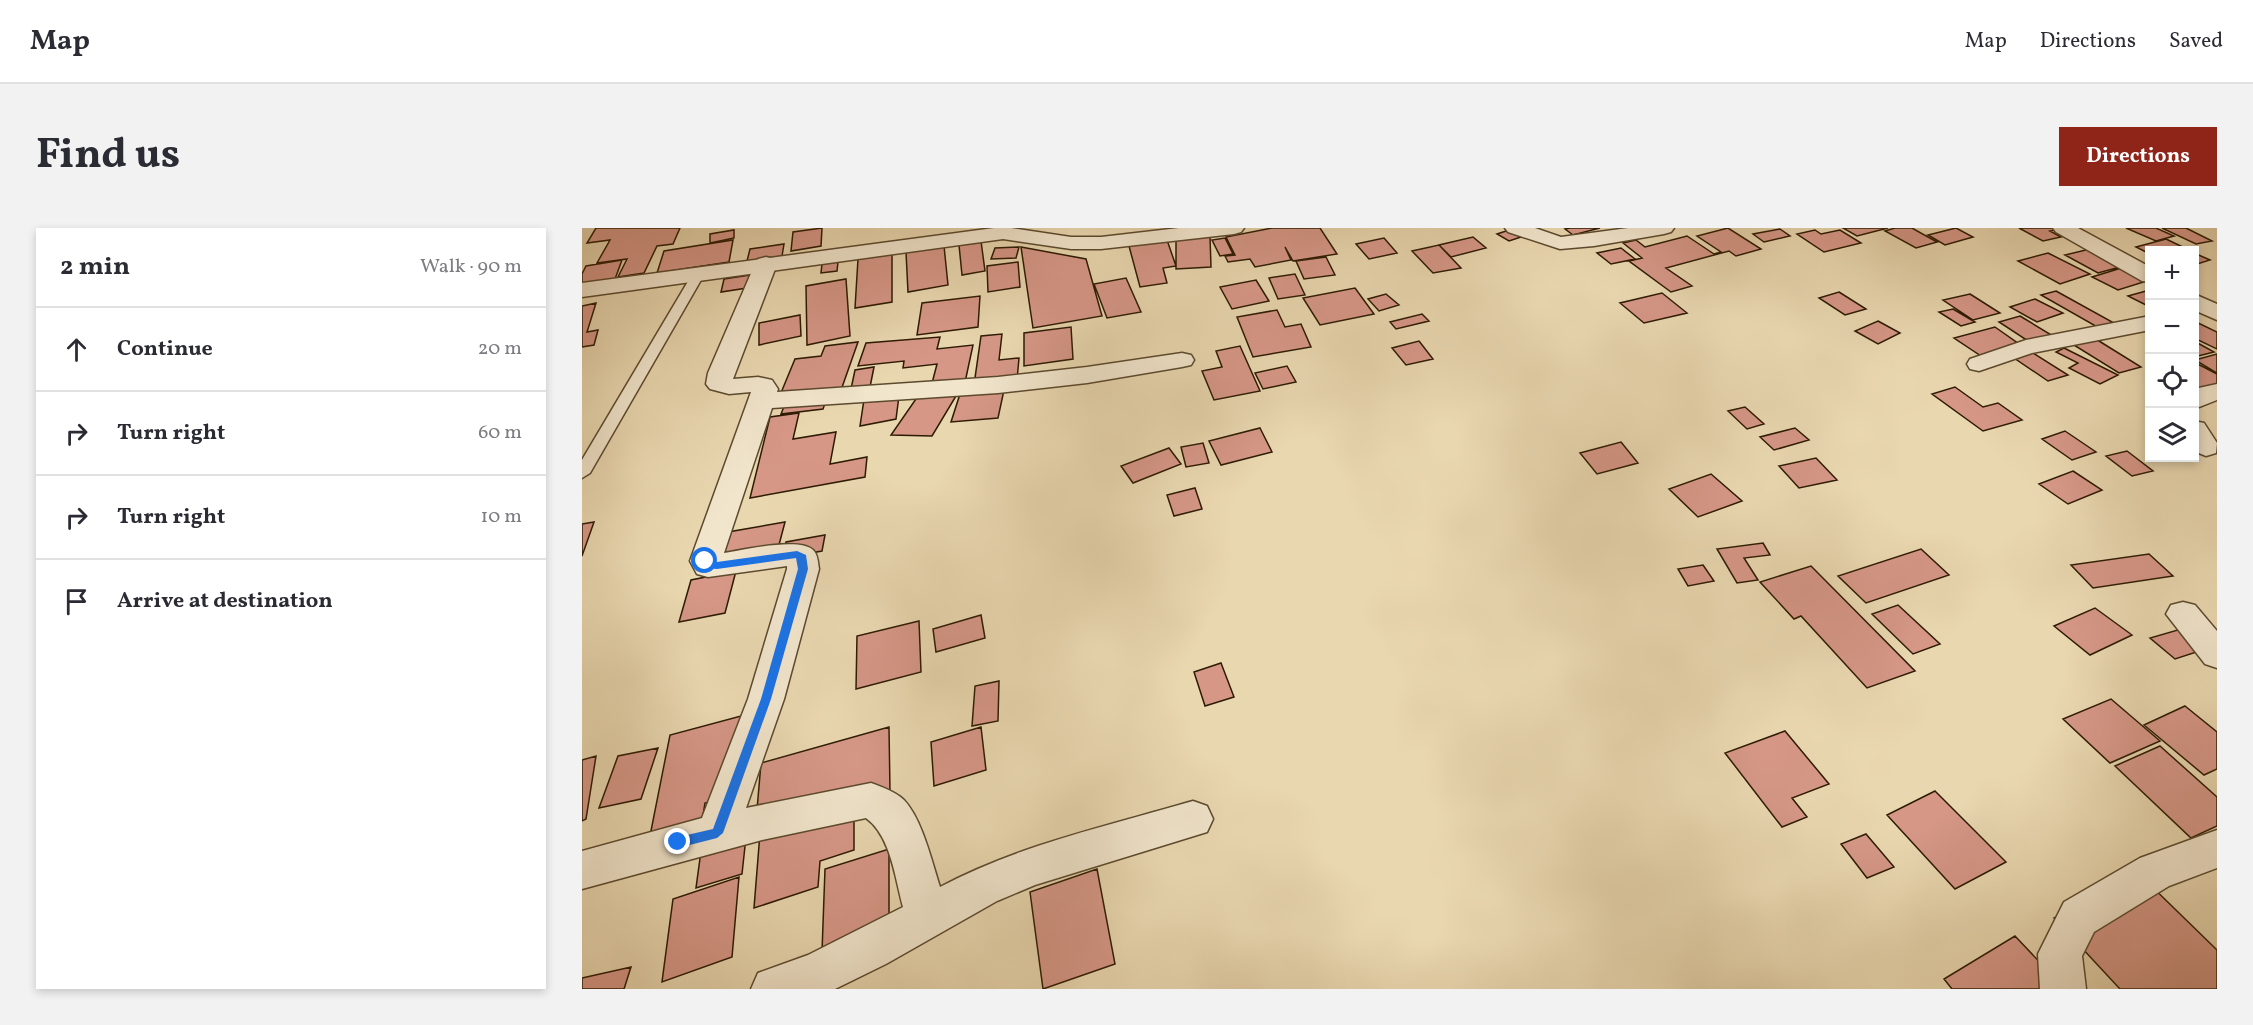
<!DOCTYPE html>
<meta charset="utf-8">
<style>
:root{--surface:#fff;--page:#f2f2f3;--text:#2b2b33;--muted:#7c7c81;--line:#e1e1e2;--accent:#8f2418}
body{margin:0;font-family:Vollkorn,serif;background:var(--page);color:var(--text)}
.controls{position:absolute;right:18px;top:18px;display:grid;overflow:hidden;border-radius:0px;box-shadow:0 3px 9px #0003}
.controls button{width:54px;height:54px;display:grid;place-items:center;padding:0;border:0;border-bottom:2px solid var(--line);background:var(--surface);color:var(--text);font:30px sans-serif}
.stop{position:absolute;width:18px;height:18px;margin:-14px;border:4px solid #1a73e8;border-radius:50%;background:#fff}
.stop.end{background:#1a73e8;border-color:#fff;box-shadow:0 2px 6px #0008}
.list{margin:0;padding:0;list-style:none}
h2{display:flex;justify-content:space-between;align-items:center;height:78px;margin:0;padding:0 24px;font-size:26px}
h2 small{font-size:20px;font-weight:400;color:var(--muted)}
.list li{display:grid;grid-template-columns:39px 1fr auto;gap:18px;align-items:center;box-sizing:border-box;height:84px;padding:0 24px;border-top:2px solid var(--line)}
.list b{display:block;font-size:22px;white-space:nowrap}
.list em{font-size:20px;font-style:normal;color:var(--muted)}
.icon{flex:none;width:33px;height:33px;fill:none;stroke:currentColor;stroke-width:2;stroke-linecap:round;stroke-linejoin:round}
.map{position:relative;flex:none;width:1635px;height:761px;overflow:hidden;border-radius:0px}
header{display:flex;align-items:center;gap:36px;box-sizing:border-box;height:84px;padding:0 30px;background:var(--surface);border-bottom:2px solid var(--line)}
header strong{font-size:28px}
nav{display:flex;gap:33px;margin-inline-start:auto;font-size:21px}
.intro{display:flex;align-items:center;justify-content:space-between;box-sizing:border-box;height:144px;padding:0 36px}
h1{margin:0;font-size:42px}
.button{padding:15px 27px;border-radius:0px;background:var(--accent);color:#fff;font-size:21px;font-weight:700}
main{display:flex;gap:36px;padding:0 36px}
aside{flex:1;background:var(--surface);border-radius:0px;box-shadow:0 3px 9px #0003}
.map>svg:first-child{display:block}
.building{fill:#d69787;stroke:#2d1b03;stroke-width:1.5}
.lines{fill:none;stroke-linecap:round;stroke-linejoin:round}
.service-casing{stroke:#5c4a2e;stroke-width:3}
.minor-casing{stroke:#5c4a2e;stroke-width:3}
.tertiary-casing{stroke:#5c4a2e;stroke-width:3}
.service{fill:#f1e5cc;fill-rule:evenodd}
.minor{fill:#f1e5cc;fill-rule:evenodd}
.tertiary{fill:#f1e5cc;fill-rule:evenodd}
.route{fill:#1a73e8}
</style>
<header>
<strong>Map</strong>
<nav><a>Map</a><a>Directions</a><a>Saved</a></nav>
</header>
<div class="intro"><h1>Find us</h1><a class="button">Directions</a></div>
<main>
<aside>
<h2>2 min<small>Walk · 90 m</small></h2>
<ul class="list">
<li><svg class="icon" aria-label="ahead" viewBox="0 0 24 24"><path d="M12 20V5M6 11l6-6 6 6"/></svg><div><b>Continue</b></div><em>20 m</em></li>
<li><svg class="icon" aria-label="right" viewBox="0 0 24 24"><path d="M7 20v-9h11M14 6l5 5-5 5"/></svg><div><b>Turn right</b></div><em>60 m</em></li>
<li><svg class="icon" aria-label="right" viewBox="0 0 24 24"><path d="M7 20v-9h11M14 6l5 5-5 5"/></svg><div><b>Turn right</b></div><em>10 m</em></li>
<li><svg class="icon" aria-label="arrive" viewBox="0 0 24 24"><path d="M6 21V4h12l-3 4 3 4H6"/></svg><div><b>Arrive at destination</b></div></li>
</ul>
</aside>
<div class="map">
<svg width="1635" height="761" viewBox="0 0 1635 761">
<rect width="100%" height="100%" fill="#e9d7b0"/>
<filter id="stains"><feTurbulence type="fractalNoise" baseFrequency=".00333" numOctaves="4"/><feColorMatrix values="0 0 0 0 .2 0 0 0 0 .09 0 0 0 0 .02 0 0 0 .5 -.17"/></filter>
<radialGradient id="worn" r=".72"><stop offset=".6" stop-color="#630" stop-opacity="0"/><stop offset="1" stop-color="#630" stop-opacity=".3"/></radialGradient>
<path class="building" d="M14,0H98L91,16L75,18L62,45L36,49L45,31L15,35L28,12L5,15Z
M240,0L239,18L209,23L211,4Z
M690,0H738L755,26L711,33L703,19L709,32L673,39L668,31L646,34L643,28L653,27L644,9Z
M988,0H1018L991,7L983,1Z
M1146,0L1179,21L1154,28L1147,23L1084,40L1110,58L1089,64L1047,33L1060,30L1041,15L1054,12L1063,19L1105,8L1132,26L1139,24L1115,8Z
M1261,0H1306L1275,8Z
M1313,0H1330L1355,14L1334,20L1303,3Z
M1374,0L1391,9L1363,17L1346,7Z
M1437,0H1483L1468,3L1479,9L1461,13Z
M1544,0H1574L1592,8L1574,13Z
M1580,0H1604L1630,13L1614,16Z
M1198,1L1208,8L1182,14L1171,6Z
M152,2V10L128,15V6Z
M927,2L939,9L927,13L915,6Z
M1233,2L1239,6L1258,2L1279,15L1242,24L1215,6Z
M628,9L629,39L594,41V11Z
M891,9L904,20L869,29L857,17Z
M643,10L651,26L638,28L630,12Z
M802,10L815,25L787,31L774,16Z
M1584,11L1607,22H1568V26L1554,19Z
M151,12L147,34L75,45L82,23Z
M585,12L594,38L581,40L585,55L558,59L547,18Z
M399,13L403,43L380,47L377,17Z
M202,16L200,28L165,33L168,21Z
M857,17L879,40L851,45L830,23Z
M362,18L366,57L326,64L324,24Z
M437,19L434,30L409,31L413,20Z
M439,19L504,31L520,88L451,100Z
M1516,19L1549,36L1516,45L1483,27Z
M1039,20L1053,31L1029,36L1015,25Z
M1466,25L1508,46L1478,56L1436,33Z
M1612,25L1628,32L1612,37Z
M310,26V74L273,80L276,31Z
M744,29L753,47L722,51L714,33Z
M40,32L33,51L0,56V46L4,38Z
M256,34L255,43L239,45L240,36Z
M436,34L438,59L406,64L405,38Z
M1549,37L1568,52L1536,62L1510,49Z
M713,46L723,67L696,71L687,50Z
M168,47L165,60L139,64L142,51Z
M544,50L559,84L525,90L512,56Z
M264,51L268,108L225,117L224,58Z
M674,52L687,73L650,81L638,59Z
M773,60L792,86L738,97L721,70Z
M1474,63L1532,95L1517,100L1459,67Z
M1564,63L1568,64V79L1546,68Z
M1257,64L1284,81L1263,87L1237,70Z
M1080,65L1105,85L1062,95L1038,75Z
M804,66L817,77L797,83L786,71Z
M1388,66L1418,85L1391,92L1361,72Z
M398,68L396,99L335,107L340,75Z
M1453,71L1481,85L1455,94L1428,79Z
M14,75L5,104L16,102L12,117L0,119V78Z
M1371,81L1393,94L1379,98L1357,84Z
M695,82L703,99L719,96L729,119L671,129L655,89Z
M840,86L847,93L814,101L808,94Z
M218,87L219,108L177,117V95Z
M1438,88L1471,108L1449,115L1417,94Z
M1296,93L1318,105L1296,116L1273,103Z
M1612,93L1635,104V121L1612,110Z
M489,99L491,131L442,138V105Z
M1413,99L1443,120L1486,147L1466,153L1426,126L1405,132L1372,110Z
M420,106L417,132L437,130L435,152L392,157L399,108Z
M1509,108L1559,139L1537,145L1487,114Z
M358,109L355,121L391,117L382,159L348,163L355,136L321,140L322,133L276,138L284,115Z
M837,113L851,131L824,137L810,120Z
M1612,113L1632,124L1612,129Z
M276,114L258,165L246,167L241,181L199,186L205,171L196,172L213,131L239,128L243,118Z
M658,118L678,163L632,172L620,143L640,139L634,123Z
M1482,120L1536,147L1518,156L1487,140L1496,135L1474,124Z
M1635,126V145L1613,132Z
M1612,134L1635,146V159L1612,163Z
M705,138L714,154L681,161L673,145Z
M292,139L288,159L269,161L273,142Z
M1373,159L1401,179L1416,175L1440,192L1401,203L1350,166Z
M318,160L314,191L278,198L283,165Z
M422,162L416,190L369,194L378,166Z
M336,168H374L350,208L309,207Z
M1163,179L1182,196L1165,201L1146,183Z
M217,185L211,211L254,204L248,236L285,229L283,249L168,270L188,189Z
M678,200L690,224L639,237L627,213Z
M1213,200L1227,212L1192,222L1178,209Z
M1483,203L1514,224L1490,232L1460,211Z
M1039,214L1056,235L1015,246L998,225Z
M621,215L627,235L604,239L599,219Z
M587,220L599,236L551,255L539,238Z
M1545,223L1571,243L1550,248L1524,228Z
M1234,230L1255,252L1217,260L1197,238Z
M1491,243L1520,262L1486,276L1457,256Z
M1129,246L1160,273L1116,289L1087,261Z
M613,260L620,281L592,288L585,267Z
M12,294L0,328V296Z
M203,294L193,332L133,343L146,304Z
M243,307L240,323L200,330L204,314Z
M1181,315L1188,327L1162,330L1176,352L1155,355L1135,321Z
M1339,321L1367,347L1284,375L1256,348Z
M1567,326L1591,348L1511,360L1489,337Z
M1121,337L1132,353L1106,358L1096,341Z
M1229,338L1333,443L1285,460L1219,388L1212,391L1178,354Z
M154,343L143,385L97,394L109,352Z
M1316,377L1358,416L1331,426L1290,386Z
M1513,380L1550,407L1508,427L1472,398Z
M399,387L403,410L354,424L351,401Z
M337,393L339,444L274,461L275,408Z
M1606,399L1630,419L1593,431L1568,410Z
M639,435L652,469L623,478L612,444Z
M417,453L416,493L390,498L393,458Z
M1529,471L1578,513L1528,535L1481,491Z
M1603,478L1635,504V541L1622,547L1562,497Z
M174,484L165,563L123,575L117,612L64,628L88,507Z
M307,499L308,564L173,605L179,535Z
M399,499L404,542L352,558L349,514Z
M1203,503L1247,556L1210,570L1225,589L1200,599L1143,525Z
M1578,518L1635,569V598L1609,610L1533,538Z
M76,520L59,571L17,580L36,528Z
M14,528L4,591L0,593V532Z
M1353,563L1424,634L1373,661L1305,587Z
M272,577V622L238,633L236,659L172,680L178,605Z
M1284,606L1312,639L1285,650L1259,616Z
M164,609L160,646L114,660L119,623Z
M307,621V702L240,724L243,641Z
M515,641L533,736L461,761L448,664Z
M1557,646L1635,722V761H1538L1472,690Z
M157,649L150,729L80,754L91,671Z
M1433,708L1483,761H1370L1362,751Z
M49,739L42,761H0V750Z"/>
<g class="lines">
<defs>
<path id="service" d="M117,41L123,45L8,245L0,250V232L111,45Z"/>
<path id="minor" d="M1471,0H1496L1568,39V54L1560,53L1474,4Z
M184,29L192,31L195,36L151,151L176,149L190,152L196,161L195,164L416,149L505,139L600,125L609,127L612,132L609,137L600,139L505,155L416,165L190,180L142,325C161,322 220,308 232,323C236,328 236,335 237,341L202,471L164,580L289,555C300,559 314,564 322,572C340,591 350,634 358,659C437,617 525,598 611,573L625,578L631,591L625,604L453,657L415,673L304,736L253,761H169L176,745L226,727L321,679C313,650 309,608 284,590L180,612L0,661V623L120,590L166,471L205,341V338L126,349L115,346L108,333L169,164L147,166L128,161L124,156L126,145L173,36L176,31Z
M1612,66L1635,76V92L1612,82Z
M1568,88V102L1450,125L1397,143L1388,141L1385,136L1388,131L1444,112Z
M1635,156V172L1612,181V161Z
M1612,193L1622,195L1635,215L1634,225L1624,228L1612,223Z
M1601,374L1613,377L1635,403V440L1623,436L1584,386L1589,377Z
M1635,602V640L1587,658L1512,704L1500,728L1504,761H1458L1456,726L1482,674L1558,630Z"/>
<path id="tertiary" d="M412,0H429L489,9H519L597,0H662L659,4L652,6L519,21H489L421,11L0,69V55Z
M923,0H953L979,9L1046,0H1092L1089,4L1082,6L1012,18L978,21L926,4Z"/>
</defs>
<use href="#service" class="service-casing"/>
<use href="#minor" class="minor-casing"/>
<use href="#tertiary" class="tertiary-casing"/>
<use href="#service" class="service"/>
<use href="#minor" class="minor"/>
<use href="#tertiary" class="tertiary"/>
</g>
<path class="route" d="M215,323L224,327L226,341L189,471L141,605L135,610L96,620L92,618V610L131,601L179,471L216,341L214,330L135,341L123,340L119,333L123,330L129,334H135Z"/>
<rect width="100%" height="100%" filter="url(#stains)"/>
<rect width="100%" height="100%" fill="url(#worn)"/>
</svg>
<div class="controls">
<button>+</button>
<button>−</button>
<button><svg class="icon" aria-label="locate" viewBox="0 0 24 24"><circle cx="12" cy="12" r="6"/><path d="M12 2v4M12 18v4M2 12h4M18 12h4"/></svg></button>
<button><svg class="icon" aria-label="layers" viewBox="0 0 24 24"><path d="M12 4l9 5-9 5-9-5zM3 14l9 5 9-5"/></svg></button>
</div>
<div class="stop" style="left:123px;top:333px"></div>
<div class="stop end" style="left:96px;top:614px"></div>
</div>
</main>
